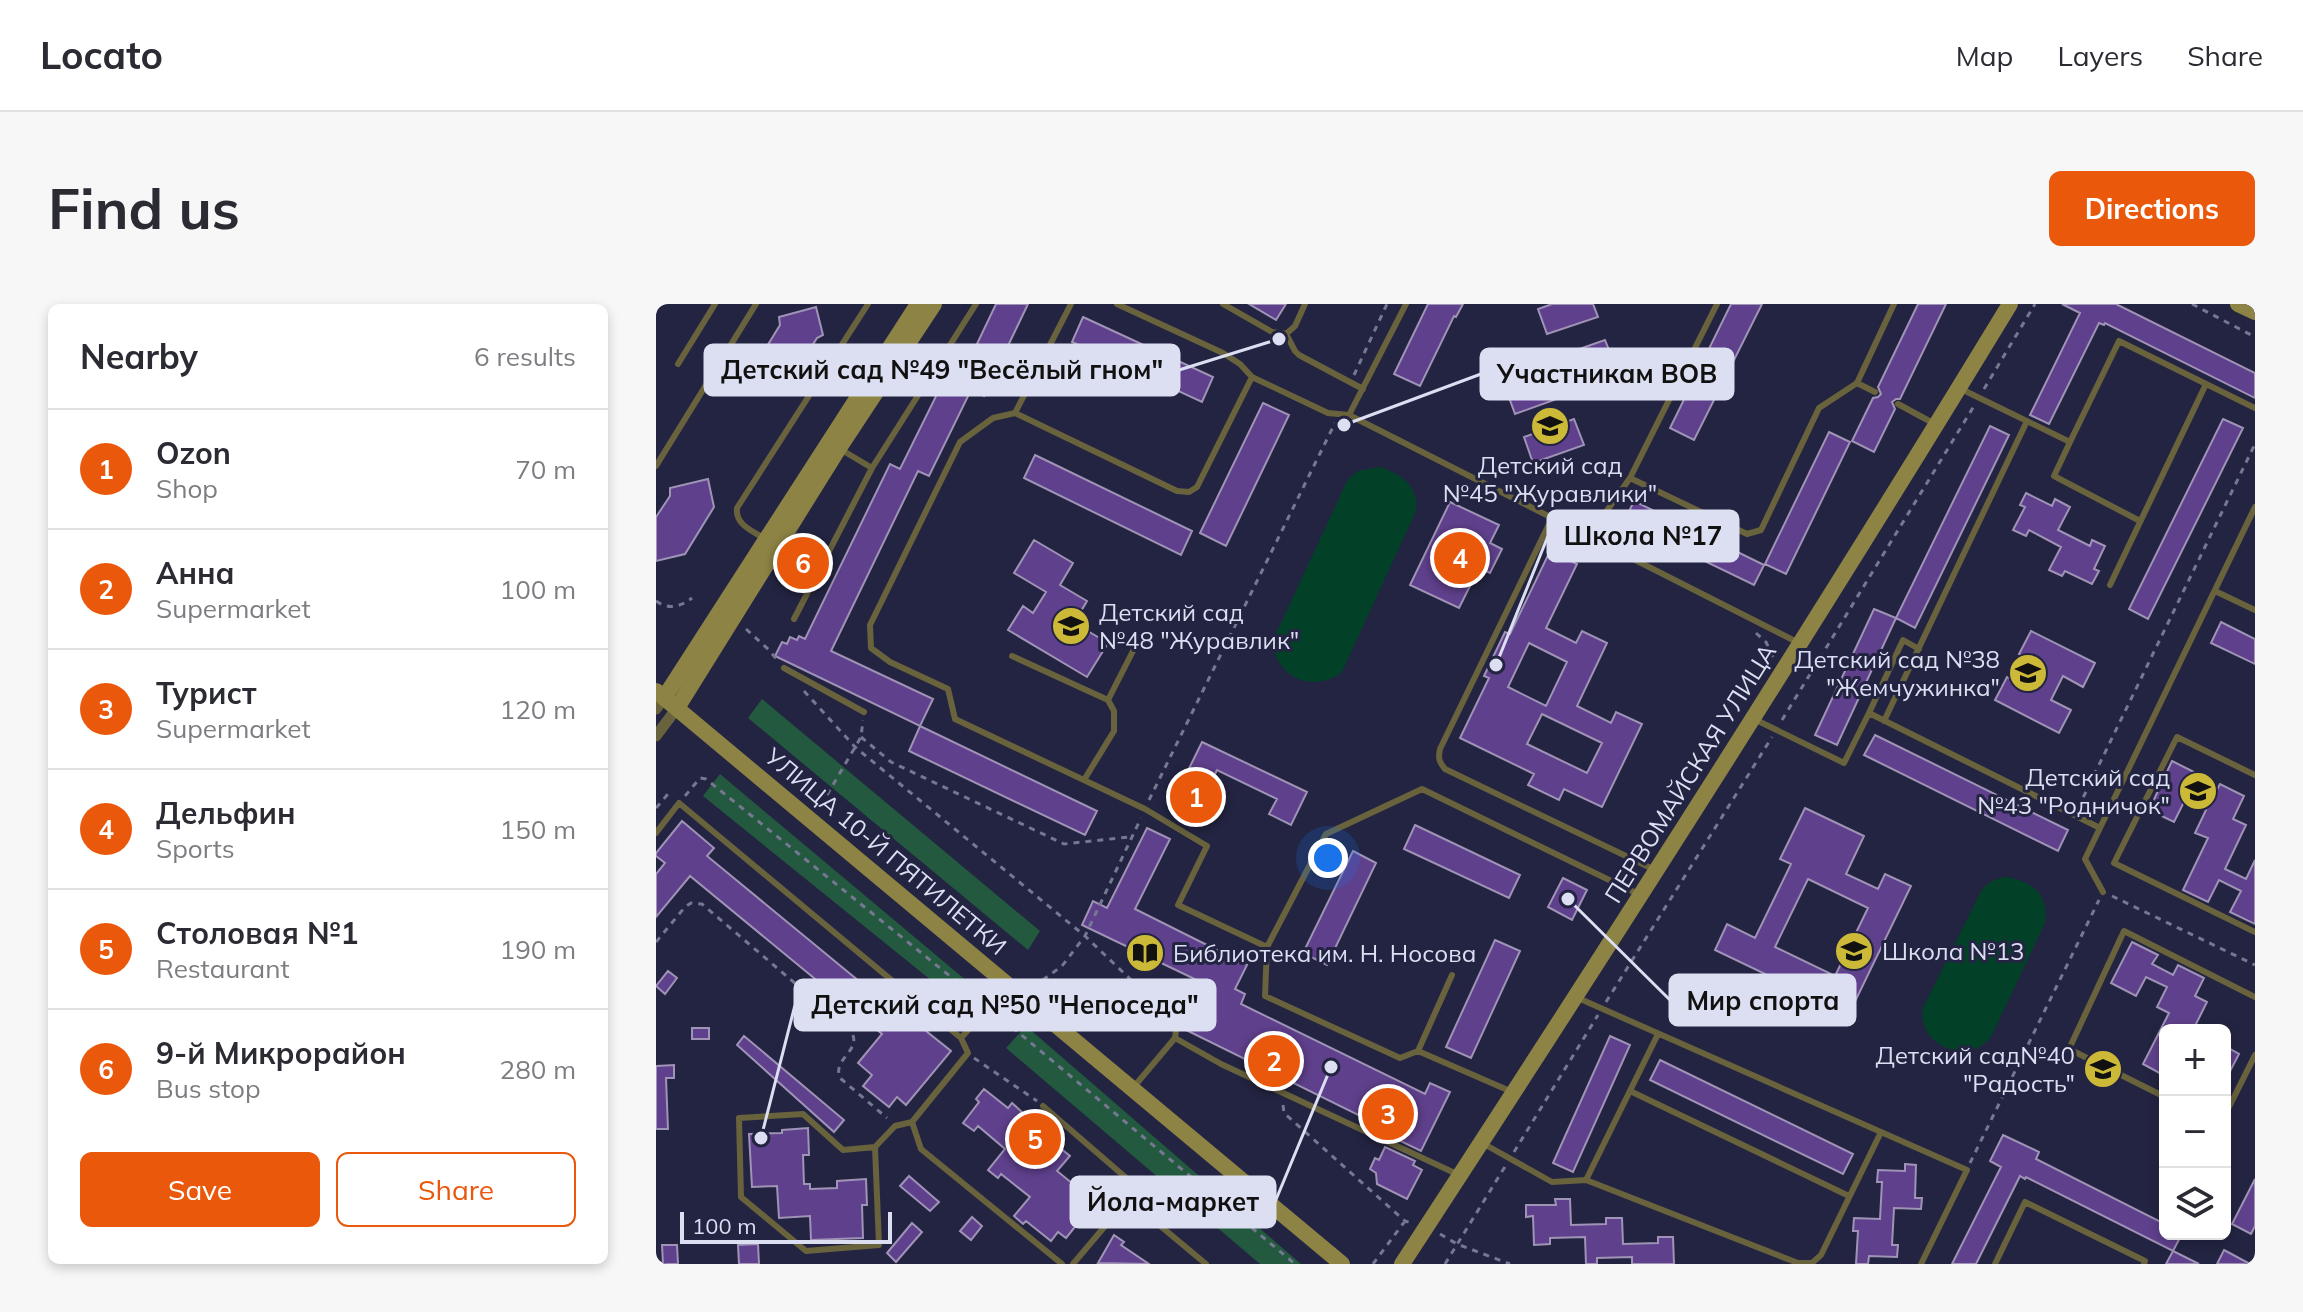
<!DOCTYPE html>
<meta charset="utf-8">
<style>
:root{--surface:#fff;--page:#f7f7f7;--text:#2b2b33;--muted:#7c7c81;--line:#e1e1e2;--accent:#ea580c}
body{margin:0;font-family:Mulish,sans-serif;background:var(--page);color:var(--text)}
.controls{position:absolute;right:24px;bottom:24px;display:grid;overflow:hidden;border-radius:12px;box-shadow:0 4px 12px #0003}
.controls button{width:72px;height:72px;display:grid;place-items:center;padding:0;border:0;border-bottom:2px solid var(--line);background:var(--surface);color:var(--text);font:40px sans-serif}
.scale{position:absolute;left:24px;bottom:20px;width:212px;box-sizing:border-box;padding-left:8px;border:4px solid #dcdff2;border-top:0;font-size:22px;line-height:28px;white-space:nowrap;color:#dcdff2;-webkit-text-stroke:6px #232441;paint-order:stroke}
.you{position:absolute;left:672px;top:554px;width:28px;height:28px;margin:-20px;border:6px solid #fff;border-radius:50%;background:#1a73e8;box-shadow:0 0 0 12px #1a73e833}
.badge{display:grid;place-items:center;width:52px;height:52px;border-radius:50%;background:var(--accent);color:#fff;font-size:26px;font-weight:700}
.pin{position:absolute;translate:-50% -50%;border:4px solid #fff;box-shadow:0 2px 8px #0006}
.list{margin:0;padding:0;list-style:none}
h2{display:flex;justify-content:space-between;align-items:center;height:104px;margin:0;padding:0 32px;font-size:34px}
h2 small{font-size:26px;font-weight:400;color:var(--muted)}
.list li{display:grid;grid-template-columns:52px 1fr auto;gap:24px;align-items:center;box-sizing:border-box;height:120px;padding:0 32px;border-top:2px solid var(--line)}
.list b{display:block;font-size:30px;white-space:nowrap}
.list p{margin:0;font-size:26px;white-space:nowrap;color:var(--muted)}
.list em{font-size:26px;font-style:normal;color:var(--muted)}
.actions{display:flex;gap:16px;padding:24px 32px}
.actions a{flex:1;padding:18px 0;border:2px solid var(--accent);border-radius:12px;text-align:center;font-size:28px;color:var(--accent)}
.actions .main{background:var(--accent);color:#fff}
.icon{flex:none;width:44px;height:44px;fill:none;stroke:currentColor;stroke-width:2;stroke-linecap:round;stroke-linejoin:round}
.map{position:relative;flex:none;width:1599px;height:960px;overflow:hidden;border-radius:12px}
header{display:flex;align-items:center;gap:48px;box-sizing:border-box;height:112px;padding:0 40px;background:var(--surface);border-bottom:2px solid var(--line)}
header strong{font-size:38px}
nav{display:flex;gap:44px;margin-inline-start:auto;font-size:28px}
.intro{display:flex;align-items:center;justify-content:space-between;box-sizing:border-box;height:192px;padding:0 48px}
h1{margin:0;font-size:56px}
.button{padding:20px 36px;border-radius:12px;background:var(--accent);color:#fff;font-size:28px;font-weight:700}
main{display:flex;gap:48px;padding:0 48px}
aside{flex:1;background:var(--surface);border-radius:12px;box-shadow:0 4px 12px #0003}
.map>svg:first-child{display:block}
.green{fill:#024128}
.forest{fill:#22593f}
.building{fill:#5f408c;stroke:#9f93b6;stroke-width:2;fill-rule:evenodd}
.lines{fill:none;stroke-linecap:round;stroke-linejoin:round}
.path{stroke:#767891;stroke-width:3;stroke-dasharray:6 6;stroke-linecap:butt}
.lane{stroke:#68623d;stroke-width:6}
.street{stroke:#68623d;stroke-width:11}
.secondary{stroke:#8d8345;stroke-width:16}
.labels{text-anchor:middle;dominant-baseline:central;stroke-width:6;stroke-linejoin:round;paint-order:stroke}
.poi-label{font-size:24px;fill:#dcdff2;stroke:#232441;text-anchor:start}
.street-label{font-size:24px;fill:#dcdff2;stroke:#232441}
.leader{fill:none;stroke:#dcdff2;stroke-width:3}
.callout-dot{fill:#dcdff2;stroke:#232441;stroke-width:3}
.callout{fill:#dcdff2;stroke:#dcdff2;stroke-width:3}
.callout-label{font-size:26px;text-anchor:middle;font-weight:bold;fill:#111}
</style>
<header>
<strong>Locato</strong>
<nav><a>Map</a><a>Layers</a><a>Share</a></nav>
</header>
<div class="intro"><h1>Find us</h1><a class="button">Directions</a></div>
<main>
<aside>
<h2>Nearby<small>6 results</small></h2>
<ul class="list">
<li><span class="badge">1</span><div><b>Ozon</b><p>Shop</p></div><em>70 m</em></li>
<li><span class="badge">2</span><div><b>Анна</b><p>Supermarket</p></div><em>100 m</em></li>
<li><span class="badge">3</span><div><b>Турист</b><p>Supermarket</p></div><em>120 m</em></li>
<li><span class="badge">4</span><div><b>Дельфин</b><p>Sports</p></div><em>150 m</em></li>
<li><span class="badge">5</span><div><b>Столовая №1</b><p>Restaurant</p></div><em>190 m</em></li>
<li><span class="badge">6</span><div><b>9-й Микрорайон</b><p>Bus stop</p></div><em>280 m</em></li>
</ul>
<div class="actions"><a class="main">Save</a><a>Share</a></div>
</aside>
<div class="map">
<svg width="1599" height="960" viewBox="0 0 1599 960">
<rect width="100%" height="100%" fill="#232441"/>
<path class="green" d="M724,163C745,170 763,182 760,207L686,368C666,384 637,381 623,358C618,350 619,341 619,332L691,177L702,167Z
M1350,573C1377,578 1393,590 1389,619L1335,733C1311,763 1260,740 1267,704L1324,589C1331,579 1337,575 1350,573Z"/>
<path class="forest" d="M106,395L384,627L372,646L92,414Z
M64,470L324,688L312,706L47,492Z
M370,722L645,960H604L350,744Z"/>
<path class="building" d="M340,0H372L328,92L315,86L273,172L262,167L175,347L277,395L264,422L119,352L126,338L131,340L134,333L141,336L143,332L149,335L234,160L244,165L287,78L300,84Z
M593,0H630L620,16Z
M772,0H807L800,13L798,12L764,82L738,70Z
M896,0H937L942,13L891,30L882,5Z
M1075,0H1106L1038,136L1014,124Z
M1262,0H1290L1244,95H1240L1236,98L1239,105L1218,148L1196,137L1217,94L1222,93L1225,90L1222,83Z
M1406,0H1460L1599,69V94L1449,19L1448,21L1443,19L1393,120L1374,111L1424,9Z
M160,3L167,31L161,34L137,72L138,78L108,84L100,48L108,47L124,21L123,13Z
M427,13L557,73L546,98L416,38Z
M949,36L959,61L936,69L940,81L859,110L850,85L905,65L900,53Z
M607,99L633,111L570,242L544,229Z
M918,115L928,141L877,159L868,133Z
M1567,115L1587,124L1492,315L1473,305Z
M1334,122L1353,131L1259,324L1240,314Z
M1173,128L1194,138L1130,270L1109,260Z
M379,151L536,227L525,251L368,174Z
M52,175L58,203L29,250L0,257V213L14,192V184Z
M1370,189L1396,202L1399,195L1414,203L1402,226L1434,242L1436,236L1449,242L1438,265L1443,267L1436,280L1409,267L1406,272L1393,266L1405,243L1373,226L1370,232L1357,226L1369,203L1364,201Z
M978,197L1108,261L1098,281L968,218Z
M794,198L843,221L834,239L846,245L834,269L823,264L803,304L754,281Z
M378,236L417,259L404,281L431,297L418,319L452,339L431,373L352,326L367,302L377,309L390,288L358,269Z
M894,247L921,260L890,324L920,339L926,327L951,339L921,402L955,419L960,408L986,420L946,503L908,485L903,496L872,481L878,470L804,434L833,374L828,372L849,328L854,330ZM873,339L911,358L890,402L852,383ZM886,410L946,439L931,469L871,440Z
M1218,305L1240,314L1181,441L1159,431Z
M1565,318L1599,335V360L1555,339Z
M1375,327L1439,359L1427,383L1407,372L1395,396L1415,406L1403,429L1339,396L1351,373L1372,384L1383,360L1363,350Z
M264,422L441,507L429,531L253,447Z
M1219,431L1412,526L1402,547L1208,451Z
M546,438L651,488L635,521L613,510L621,495L561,466L543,502L520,491Z
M1516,457L1542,470L1535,485L1556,495L1564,480L1588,492L1577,515L1590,521L1569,565L1590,575L1599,556V620L1574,608L1585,587L1563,576L1552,598L1527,586L1552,534L1539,529L1550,506L1529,496L1518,518L1493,506Z
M1149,504L1208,532L1190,570L1222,585L1229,570L1255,582L1193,710L1059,646L1071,620L1099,634L1135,560L1124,555ZM1152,575L1212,604L1179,672L1119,643Z
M26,517L58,544L51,552L243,710L245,707L295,747L250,801L241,793L233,803L207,782L216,771L202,759L226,730L34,572L0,613V570L9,559L0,552V549Z
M759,521L864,571L853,594L748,545Z
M491,524L514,535L479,605L591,661L579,685L589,690L585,700L769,790L774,779L794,788L765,847L734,832L737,828L526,724L547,679L426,621L437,597L451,604Z
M697,547L720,559L671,661L647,649Z
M907,574L931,586L916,616L892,603Z
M839,636L864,647L815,754L790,743Z
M1476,638L1502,651L1496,660L1517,671L1522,661L1548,674L1539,692L1551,698L1537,726H1509V772L1487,760L1513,709L1501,703L1511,683L1490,673L1480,692L1455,679Z
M12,667L21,674L9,690L0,682Z
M36,724H53V735H36Z
M88,732L188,816L178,828L81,741Z
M954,732L974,741L917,868L897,859Z
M1569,742L1583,750L1569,777Z
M1004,756L1197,850L1187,870L994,776Z
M18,761V774H10L12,825H0V762Z
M328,785L352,804L356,799L366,808L363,811L414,852L401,867L439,898L410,934L402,928L395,937L370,917L367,920L358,912L374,893L345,870L342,874L332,866L349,845L322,822L318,827L307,819L323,798L320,795Z
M152,824L153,851H147L148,880H154V885L181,884V877L210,875L211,901H206L207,934L155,936L154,912L123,914L121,882L96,883L93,830L126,829V826Z
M1347,831L1383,848L1380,855L1509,920V930H1526L1517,947L1370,873L1369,875L1364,872L1320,960H1296L1345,863L1334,857Z
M729,843L759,857L757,861L766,866L751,895L721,880L720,869L714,865L719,854L723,856Z
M1249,860L1260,861L1259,894H1266L1265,905L1238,904L1236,941H1242L1241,953L1213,952L1212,960H1200L1202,927H1197L1198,914L1224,915L1226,878H1221L1222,866L1249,867Z
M253,872L283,898L274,907L244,882Z
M1599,875V922L1595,930L1576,920Z
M899,895H914L915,921L950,920V914H966L967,940L1002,939V933H1017L1018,960H976V953L941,954V960H930L929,933L894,934V940L878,941L877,912L870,913V901H900Z
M316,913L326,922L315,936L304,927Z
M256,919L266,928L240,958L231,949Z
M458,931L468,938L465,941L493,960L442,959Z
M102,940L103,960H83L82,941Z
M6,941H21L22,960H7Z
M1568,946L1594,960H1561Z
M1517,947L1543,960H1510Z"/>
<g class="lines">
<path class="path" d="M1536,0L1599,33
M698,71L731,0
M1328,85L1379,0
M0,297C13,306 24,303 36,294
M90,325L113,346L122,357
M1100,329L1110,338L1118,355
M148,387L199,443L429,632L515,714
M1126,416L1318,102
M205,433L235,458L408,540L473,533
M171,491L205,433L207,416
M29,492L44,474L50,475L326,698
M493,496L679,119
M0,504L12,490L15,493
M1422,504L1599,140
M1456,592L1599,661
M0,638L29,603L35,599L46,600L195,727C207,747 176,754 184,774L231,814
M377,683L406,662L429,632L485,514
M950,698L1116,433
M338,708L639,960
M351,718L361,706
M318,754L381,797
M627,801L628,809L749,917L755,919
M858,848L942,711
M1314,859L1443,596
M784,930L801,940L854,960
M717,960L749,917
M789,960L850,861"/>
<path class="lane" d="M461,0L567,49L584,60L596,73L672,109L693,111L1141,338
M567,0L616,28L630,30
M630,30L639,47L643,51L707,85
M630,30L639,22L649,0
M22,60L59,0
M596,73L541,183L533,188L521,187L359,109L337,114L304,138L214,321L215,344L234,358L292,385L299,415L489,505L551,542L522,601L611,643L670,530L766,485L982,590
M1201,79L1219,88
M1303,84L1414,138L1463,37L1599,104
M1242,100L1277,119
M359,109L415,0
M693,111L750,0
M1414,138L1398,172L1484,217
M184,145L216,164
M0,162L100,0
M974,174L1091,230L1105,226L1163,104L1201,79L1238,0
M896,214L784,445C782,454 783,458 789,465L999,566
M933,232L974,174L1061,0
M109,235C97,227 79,221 81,204L212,0
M1454,281L1550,80
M1559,287L1599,306
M138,315L216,164L320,0
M356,352L452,396L458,407V427L428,476
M128,364L208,408
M452,396L477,347
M1213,409L1247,336L1263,345
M1098,415L1188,459L1213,409L1444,524
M1228,417L1371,117
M1599,471L1521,433L1458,559L1599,628
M0,529L23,499L305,734L350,684
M1447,588L1429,555L1599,203
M611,643L609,692L744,754L762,747L796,671
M922,694L1311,866L1265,960
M305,734L312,749L256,818L265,845L406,960
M519,734L565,760L803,871
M762,747L854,787
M476,785L519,734L521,719L539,684
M974,787L1193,892
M1509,793L1413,745L1468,627L1599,693
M387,802L476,879L472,895L417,960
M1569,811L1599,751
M828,840L896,878L930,876L1142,959H1156L1165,951L1225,828
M219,843L187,846L147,810L83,814L85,893L150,947L223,941L219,843L239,822L256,818
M930,876L1002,730
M472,895L550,960
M1339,960L1369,898L1489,957L1488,960"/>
<path class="street" d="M0,405L8,394
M0,432L21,404"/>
<path class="secondary" d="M1582,0L1599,8
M0,387L686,960
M8,394L262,0
M21,404L183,144L278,0
M746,960C953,643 1157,324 1354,0"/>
</g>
<defs>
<symbol id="school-disc" viewBox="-11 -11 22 22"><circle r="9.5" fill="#cdb938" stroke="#232441"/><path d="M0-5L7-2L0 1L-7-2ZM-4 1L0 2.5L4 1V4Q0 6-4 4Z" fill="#111"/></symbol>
<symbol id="library-disc" viewBox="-11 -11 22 22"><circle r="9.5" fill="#cdb938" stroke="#232441"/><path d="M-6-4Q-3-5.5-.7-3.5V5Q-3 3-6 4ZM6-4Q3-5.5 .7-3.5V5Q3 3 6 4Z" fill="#111"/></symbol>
</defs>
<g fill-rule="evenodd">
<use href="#school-disc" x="872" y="100" width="44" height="44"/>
<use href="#school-disc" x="393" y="300" width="44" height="44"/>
<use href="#school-disc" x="1350" y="347" width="44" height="44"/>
<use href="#school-disc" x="1520" y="465" width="44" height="44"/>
<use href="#school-disc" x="1176" y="625" width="44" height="44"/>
<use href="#library-disc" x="467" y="627" width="44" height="44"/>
<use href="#school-disc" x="1425" y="743" width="44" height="44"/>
</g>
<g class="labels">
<g class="poi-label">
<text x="894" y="161" text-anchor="middle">Детский сад<tspan x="894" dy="28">№45 "Журавлики"</tspan></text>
<text x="443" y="308">Детский сад<tspan x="443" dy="28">№48 "Журавлик"</tspan></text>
<text x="1344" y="355" text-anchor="end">Детский сад №38<tspan x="1344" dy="28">"Жемчужинка"</tspan></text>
<text x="1514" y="473" text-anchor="end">Детский сад<tspan x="1514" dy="28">№43 "Родничок"</tspan></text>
<text x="1226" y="647">Школа №13</text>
<text x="517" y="649">Библиотека им. Н. Носова</text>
<text x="1419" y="751" text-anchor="end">Детский сад№40<tspan x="1419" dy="28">"Радость"</tspan></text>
</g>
<g class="street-label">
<text transform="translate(1034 469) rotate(-58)">ПЕРВОМАЙСКАЯ УЛИЦА</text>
<text transform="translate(230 547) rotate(40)">УЛИЦА 10-Й ПЯТИЛЕТКИ</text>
</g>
</g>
<path class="leader" d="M623 35L523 66M688 121L825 70M840 361L892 232M912 595L1014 696M105 834L139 701M675 763L619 898"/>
<g class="callout-dot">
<circle cx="623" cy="35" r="8"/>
<circle cx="688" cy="121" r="8"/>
<circle cx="840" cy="361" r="8"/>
<circle cx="912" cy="595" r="8"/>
<circle cx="105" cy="834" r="8"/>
<circle cx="675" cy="763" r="8"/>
</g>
<g class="callout">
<rect x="49" y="41" width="474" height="50" rx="8"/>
<rect x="825" y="45" width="252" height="50" rx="8"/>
<rect x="892" y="207" width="190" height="50" rx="8"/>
<rect x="1014" y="671" width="185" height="50" rx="8"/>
<rect x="139" y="676" width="420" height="50" rx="8"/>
<rect x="415" y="873" width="204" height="50" rx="8"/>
</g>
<g class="callout-label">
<text x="286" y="75">Детский сад №49 "Весёлый гном"</text>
<text x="951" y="79">Участникам ВОВ</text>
<text x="987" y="241">Школа №17</text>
<text x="1107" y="706">Мир спорта</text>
<text x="349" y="710">Детский сад №50 "Непоседа"</text>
<text x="517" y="907">Йола-маркет</text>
</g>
</svg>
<div class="controls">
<button>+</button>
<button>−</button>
<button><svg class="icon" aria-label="layers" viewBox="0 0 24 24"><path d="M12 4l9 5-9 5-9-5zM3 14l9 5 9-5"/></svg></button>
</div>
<div class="scale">100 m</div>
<div class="you"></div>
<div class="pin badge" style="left:540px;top:493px">1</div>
<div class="pin badge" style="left:618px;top:757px">2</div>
<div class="pin badge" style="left:732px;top:810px">3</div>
<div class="pin badge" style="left:804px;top:254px">4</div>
<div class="pin badge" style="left:379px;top:835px">5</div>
<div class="pin badge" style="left:147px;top:259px">6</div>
</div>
</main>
